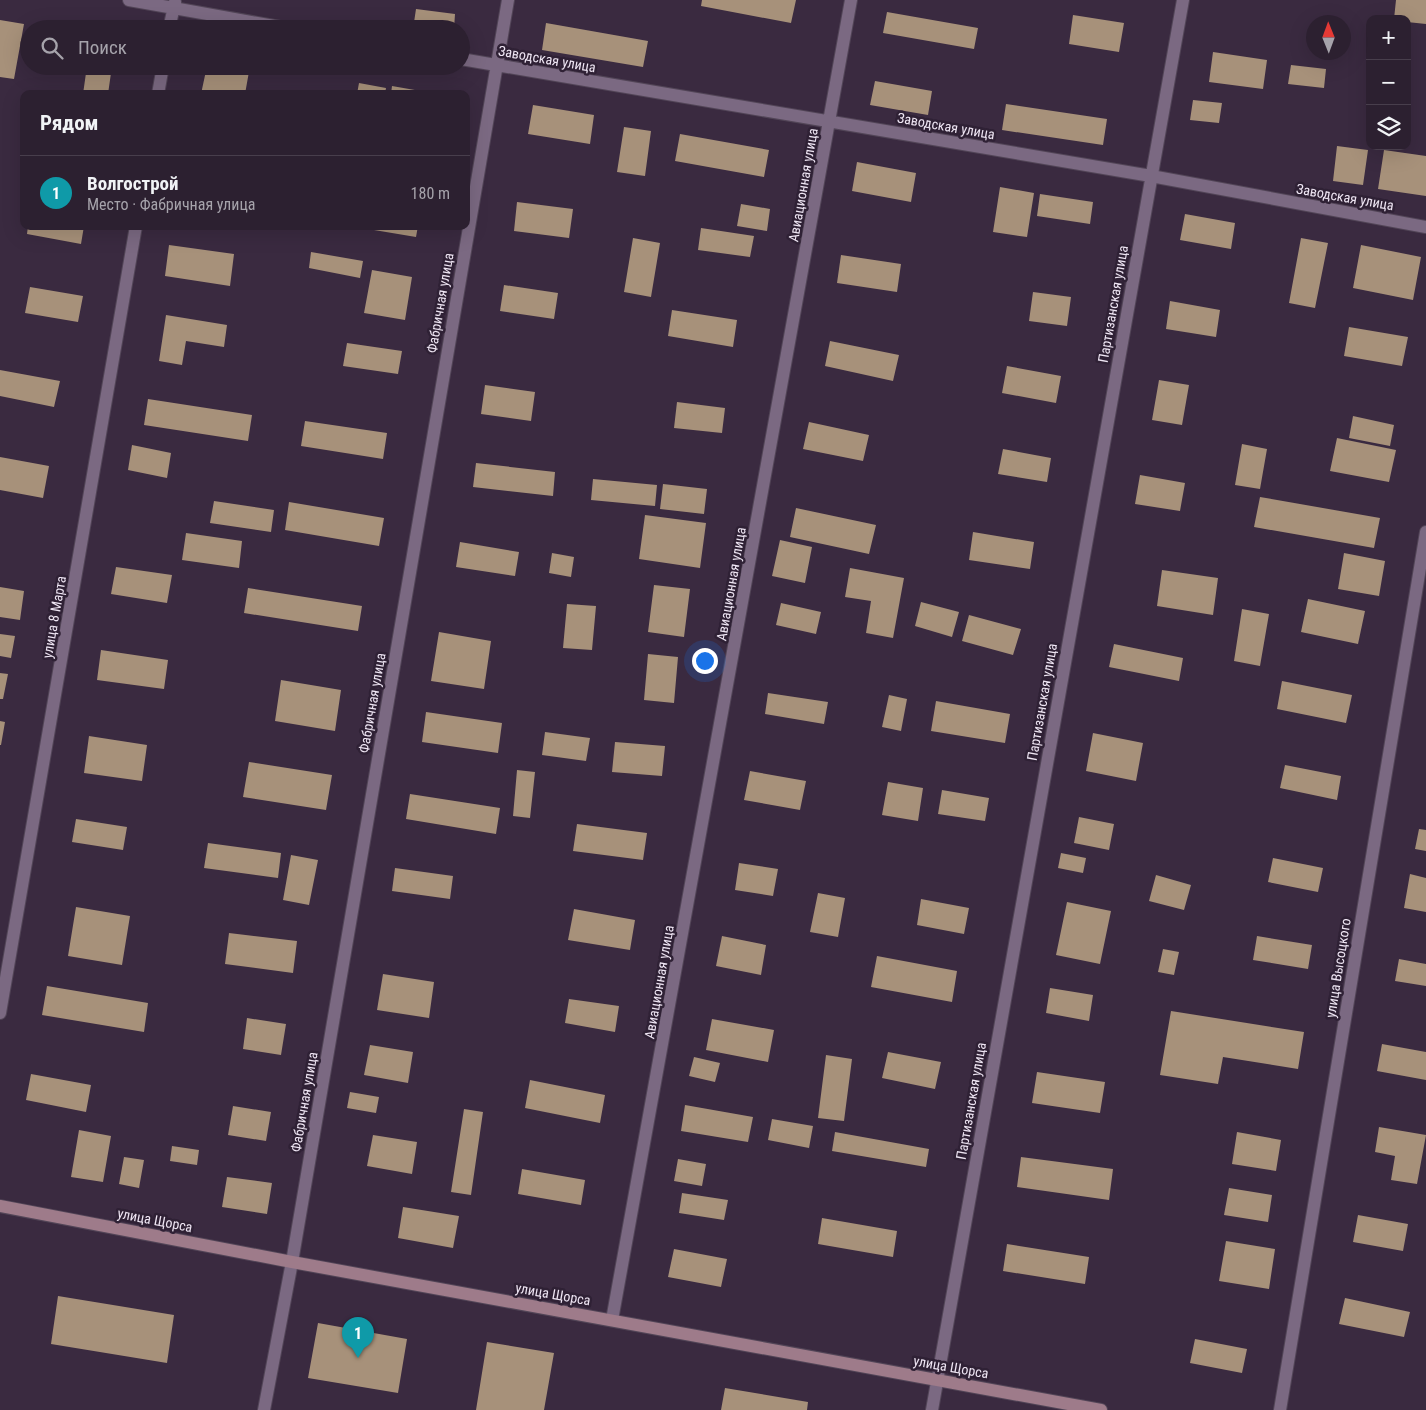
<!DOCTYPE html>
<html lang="ru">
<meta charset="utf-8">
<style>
:root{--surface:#2c2030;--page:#382d3c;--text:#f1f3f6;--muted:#a6a3ab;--line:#483e4c;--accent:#f59b98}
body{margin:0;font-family:"Roboto Condensed",sans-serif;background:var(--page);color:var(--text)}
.controls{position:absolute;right:15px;top:15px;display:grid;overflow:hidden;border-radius:10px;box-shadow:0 5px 20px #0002}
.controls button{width:45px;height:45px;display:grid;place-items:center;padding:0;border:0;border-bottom:1px solid var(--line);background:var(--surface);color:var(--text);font:25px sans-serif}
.compass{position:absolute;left:1306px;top:15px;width:45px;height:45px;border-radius:50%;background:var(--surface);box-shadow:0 5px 20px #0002;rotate:359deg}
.you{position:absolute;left:704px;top:660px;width:18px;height:18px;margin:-12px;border:4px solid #fff;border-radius:50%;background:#1a73e8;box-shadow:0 0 0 8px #1a73e833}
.badge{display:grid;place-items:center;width:32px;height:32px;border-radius:50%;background:var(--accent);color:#fff;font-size:16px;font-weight:700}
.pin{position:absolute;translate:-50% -41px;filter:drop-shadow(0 1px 2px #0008)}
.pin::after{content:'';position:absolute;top:26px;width:18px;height:15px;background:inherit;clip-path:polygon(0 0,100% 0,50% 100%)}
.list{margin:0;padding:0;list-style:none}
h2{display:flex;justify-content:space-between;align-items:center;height:65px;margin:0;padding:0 20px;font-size:21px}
h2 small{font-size:16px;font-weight:400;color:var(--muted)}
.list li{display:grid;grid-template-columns:32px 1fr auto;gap:15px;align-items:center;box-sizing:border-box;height:75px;padding:0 20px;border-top:1px solid var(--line)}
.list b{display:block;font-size:19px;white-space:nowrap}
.list p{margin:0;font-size:16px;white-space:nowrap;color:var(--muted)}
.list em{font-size:16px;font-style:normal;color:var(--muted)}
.icon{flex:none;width:28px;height:28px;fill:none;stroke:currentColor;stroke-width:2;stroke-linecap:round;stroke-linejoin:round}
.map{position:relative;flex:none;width:1426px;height:1410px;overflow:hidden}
.search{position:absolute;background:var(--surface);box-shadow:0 5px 20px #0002;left:20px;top:20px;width:450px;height:55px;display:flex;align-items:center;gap:12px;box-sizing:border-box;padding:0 18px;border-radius:28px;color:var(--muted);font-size:19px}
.panel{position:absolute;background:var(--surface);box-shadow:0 5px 20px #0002;left:20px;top:90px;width:450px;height:140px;border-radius:10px}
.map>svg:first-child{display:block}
.building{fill:#a7917a}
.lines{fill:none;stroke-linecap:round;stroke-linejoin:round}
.minor-casing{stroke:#524557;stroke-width:14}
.secondary-casing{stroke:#524557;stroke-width:14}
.minor{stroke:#7b6982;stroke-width:12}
.secondary{stroke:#9e7b8a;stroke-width:12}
.labels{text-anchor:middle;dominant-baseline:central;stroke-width:5;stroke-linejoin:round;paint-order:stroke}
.street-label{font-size:14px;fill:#efe6f4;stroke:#2f2135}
</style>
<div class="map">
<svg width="1426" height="1410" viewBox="0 0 1426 1410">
<rect width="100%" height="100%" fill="#3a2a40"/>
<path class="building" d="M702,0H796L791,23L701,6Z
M1396,0H1426V24L1407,22V19H1394Z
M416,9L455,14L454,29H413Z
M887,12L978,28L974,49L883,33Z
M1073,15L1124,23L1119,52L1069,44Z
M0,20L24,24L14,79L0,77Z
M93,22L118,26V29H92Z
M546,23L648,41L643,67L542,50Z
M1213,52L1267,60L1263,89L1209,82Z
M1291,65L1326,69L1324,88L1288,84Z
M40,66H71L69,73Z
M87,66H112L108,94H83Z
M207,66H250L245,94H201Z
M875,81L932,91L928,115L870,105Z
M359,83L386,88L385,94H357Z
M392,86L432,93V94H391Z
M1193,100L1222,103L1219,123L1190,120Z
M1006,104L1107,119L1103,145L1002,130Z
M533,105L594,115L590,144L528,134Z
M624,127L651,131L645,176L617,172Z
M680,134L769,150L764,177L675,161Z
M1337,146L1368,150L1363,185L1333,181Z
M1384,150L1426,156V196L1378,189Z
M857,162L916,173L911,202L852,191Z
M1000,187L1034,193L1027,237L993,232Z
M1040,194L1093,202L1090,224L1037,216Z
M517,202L573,209L569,238L514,231Z
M741,204L770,209L767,231L737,226Z
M1185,214L1235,223L1231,249L1180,240Z
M28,226H84L81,244L27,234Z
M375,226H418L416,237L374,230Z
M701,228L754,236L750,257L698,250Z
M633,238L660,243L651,297L624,292Z
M1301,238L1328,243L1315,308L1289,303Z
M169,245L234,254L230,286L165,276Z
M1361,245L1421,257L1413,300L1353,288Z
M311,252L363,261L360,278L309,268Z
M841,255L901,264L897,292L837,283Z
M372,270L412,277L405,320L364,313Z
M504,285L558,293L554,319L500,311Z
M30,287L83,296L78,322L25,313Z
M1033,292L1071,297L1067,326L1029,321Z
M1170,301L1220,310L1216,337L1166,329Z
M672,310L737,320L733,347L668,336Z
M166,315L227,325L224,347L186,341L182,365L159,361Z
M1349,327L1408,337L1402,366L1344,356Z
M830,341L899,355L893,381L825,366Z
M347,343L402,351L398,374L343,366Z
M1007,366L1061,376L1056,403L1002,393Z
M0,370L60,381L54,407L0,396Z
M1159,380L1189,385L1182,425L1152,420Z
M485,385L535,392L531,421L481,414Z
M148,399L252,415L248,441L144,425Z
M677,402L725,408L722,433L674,428Z
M1353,416L1394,425L1390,446L1349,438Z
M305,421L387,433L383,459L301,446Z
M809,422L869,435L863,461L803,449Z
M1337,438L1396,450L1389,482L1330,471Z
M1242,444L1267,449L1260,489L1235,485Z
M132,445L171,453L167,478L128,470Z
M1003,449L1051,458L1047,482L998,474Z
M0,457L49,466L43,498L0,490Z
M476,463L555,472L553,496L473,487Z
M1140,475L1185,483L1180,511L1135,504Z
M593,479L657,485L655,506L591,500Z
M663,484L707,489L704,514L660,509Z
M1260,497L1380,518L1374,548L1254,527Z
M214,501L274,510L271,532L210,523Z
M289,502L384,518L379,546L285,530Z
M796,508L876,525L869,554L790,537Z
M645,515L706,523L700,568L639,559Z
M973,532L1034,542L1030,569L969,560Z
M186,533L242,541L239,568L182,560Z
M780,540L812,547L805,583L772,576Z
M460,542L519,552L515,576L456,567Z
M552,553L574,557L571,577L549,573Z
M1344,553L1385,561L1379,596L1338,589Z
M116,567L172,575L167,603L111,594Z
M850,568L904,578L893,638L866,633L871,601L845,597Z
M1162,570L1218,578L1213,615L1157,606Z
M654,585L690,589L684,637L648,632Z
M0,587L24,591L20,620L0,617Z
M248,588L362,606L358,631L244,613Z
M1308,599L1365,611L1358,644L1301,632Z
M921,602L959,612L952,637L915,626Z
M781,603L821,612L816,634L776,625Z
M567,604L596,606L592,650L563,648Z
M1242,609L1269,614L1260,666L1234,661Z
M969,615L1021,629L1013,655L962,641Z
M439,632L491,641L484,689L431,681Z
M0,634L15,636L11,658L0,656Z
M1114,644L1183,658L1179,681L1109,667Z
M101,650L168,660L164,689L97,680Z
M648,654L678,657L674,703L644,700Z
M0,673L8,674L3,699H0Z
M281,680L341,690L335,731L275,721Z
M1282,681L1352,695L1346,723L1277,709Z
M768,693L828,702L824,724L765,714Z
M889,695L907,699L901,731L882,727Z
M936,701L1010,714L1005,743L931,731Z
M426,712L502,723L498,753L422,742Z
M0,721L5,722L1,745H0Z
M545,732L590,738L586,761L542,755Z
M1093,733L1143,743L1136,781L1086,771Z
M89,736L147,745L142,781L84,773Z
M615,742L665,746L662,776L612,772Z
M249,762L332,775L326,810L243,797Z
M1285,765L1341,776L1337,800L1280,788Z
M517,770L535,772L530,818L513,816Z
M750,771L806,781L800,810L744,800Z
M888,782L923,788L918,821L882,815Z
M942,790L989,798L985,821L938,814Z
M410,794L500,808L496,834L406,819Z
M1079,817L1114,824L1109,850L1074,843Z
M76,819L127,827L123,850L72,842Z
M577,824L647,833L643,860L573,851Z
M1419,829L1426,830V851L1415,849Z
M208,843L281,853L278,878L204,868Z
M1061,853L1086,858L1083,873L1058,868Z
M291,855L318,860L309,905L283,900Z
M1273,858L1323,868L1318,892L1268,882Z
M739,863L778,869L773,896L735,890Z
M395,868L453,876L450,899L392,891Z
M1410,874L1426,878V912L1404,908Z
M1156,875L1191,885L1184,910L1149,901Z
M818,893L845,898L838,937L810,932Z
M921,899L969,908L964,934L917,925Z
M1067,902L1111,911L1100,964L1056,955Z
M76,907L130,916L122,965L68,956Z
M574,909L635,920L630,950L568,940Z
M229,933L297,941L293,973L225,964Z
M722,936L766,945L761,975L716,966Z
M1257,936L1312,945L1308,969L1253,960Z
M1163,949L1179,952L1174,975L1158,972Z
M877,956L957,971L952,1002L871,987Z
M1399,959L1426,964V986L1395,981Z
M383,974L434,982L429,1018L377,1010Z
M47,986L148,1003L144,1032L42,1015Z
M1050,988L1093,995L1089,1021L1046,1013Z
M569,999L619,1006L615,1032L565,1023Z
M1171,1011L1304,1032L1298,1069L1223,1057L1218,1084L1160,1075Z
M247,1018L286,1024L281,1055L243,1049Z
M712,1019L774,1030L768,1062L706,1050Z
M1382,1044L1426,1052V1080L1377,1071Z
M370,1045L413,1052L408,1083L364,1075Z
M888,1052L941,1062L935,1089L882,1078Z
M826,1055L852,1059L844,1121L818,1118Z
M694,1057L720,1063L715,1082L689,1076Z
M1037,1072L1105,1082L1100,1113L1032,1103Z
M31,1074L91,1085L86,1112L26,1100Z
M530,1080L605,1095L600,1123L525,1108Z
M350,1092L379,1097L376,1113L347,1108Z
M685,1105L753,1117L748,1142L681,1131Z
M233,1106L271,1112L266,1141L228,1135Z
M464,1109L483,1112L471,1195L451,1192Z
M772,1119L813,1126L809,1148L768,1140Z
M1379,1127L1426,1135L1417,1184L1391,1180L1395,1156L1375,1152Z
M79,1130L111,1136L103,1182L71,1177Z
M835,1132L929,1149L926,1167L832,1151Z
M1237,1132L1281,1140L1276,1171L1232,1164Z
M373,1135L417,1142L412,1174L367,1166Z
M172,1146L199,1150L197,1165L170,1161Z
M124,1157L144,1160L139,1188L119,1184Z
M1021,1157L1113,1169L1109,1200L1017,1187Z
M678,1159L706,1164L702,1186L674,1181Z
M522,1169L585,1180L581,1205L518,1194Z
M227,1177L272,1183L267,1214L222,1207Z
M1229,1188L1272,1195L1268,1222L1224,1215Z
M682,1193L728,1200L724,1220L679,1213Z
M403,1207L459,1216L453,1248L398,1238Z
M1358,1215L1408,1224L1403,1251L1353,1242Z
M822,1218L897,1231L893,1257L818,1244Z
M1226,1241L1275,1249L1269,1289L1219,1281Z
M1007,1244L1089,1257L1085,1284L1003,1271Z
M674,1249L727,1259L721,1287L668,1277Z
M58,1296L174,1315L167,1363L51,1344Z
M1345,1298L1410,1312L1404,1337L1339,1324Z
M318,1323L407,1339L398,1393L308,1378Z
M1195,1339L1247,1349L1242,1373L1190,1363Z
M487,1342L554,1353L544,1410H476Z
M725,1388L808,1402L807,1410H721Z"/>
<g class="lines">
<defs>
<path id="minor" d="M129,0L291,29
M169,29L175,2
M461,59L1151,176L1426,227
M158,94L163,66
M0,1013L136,226
M612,1320L851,0
M264,1410L292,1262L508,0
M932,1410L1183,0
M1280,1410L1426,532"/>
<path id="secondary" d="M0,1206L292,1262L1101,1410"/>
</defs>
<use href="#minor" class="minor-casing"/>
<use href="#secondary" class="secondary-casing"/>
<use href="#minor" class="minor"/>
<use href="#secondary" class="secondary"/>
</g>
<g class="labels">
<g class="street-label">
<text transform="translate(547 59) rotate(10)">Заводская улица</text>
<text transform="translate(946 126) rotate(10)">Заводская улица</text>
<text transform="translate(803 185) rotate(-80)">Авиационная улица</text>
<text transform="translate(1345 197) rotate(10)">Заводская улица</text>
<text transform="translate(440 303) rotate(-80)">Фабричная улица</text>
<text transform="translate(1113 304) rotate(-80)">Партизанская улица</text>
<text transform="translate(731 584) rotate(-80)">Авиационная улица</text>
<text transform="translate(54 617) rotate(-80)">улица 8 Марта</text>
<text transform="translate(1042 702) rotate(-80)">Партизанская улица</text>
<text transform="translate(372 703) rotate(-80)">Фабричная улица</text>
<text transform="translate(1338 968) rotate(-81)">улица Высоцкого</text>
<text transform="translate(659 982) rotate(-80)">Авиационная улица</text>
<text transform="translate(971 1101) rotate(-80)">Партизанская улица</text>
<text transform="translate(304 1102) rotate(-80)">Фабричная улица</text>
<text transform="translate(155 1220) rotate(11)">улица Щорса</text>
<text transform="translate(553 1294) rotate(10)">улица Щорса</text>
<text transform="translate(951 1367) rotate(10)">улица Щорса</text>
</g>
</g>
</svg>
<div class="controls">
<button>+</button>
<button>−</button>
<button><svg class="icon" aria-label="layers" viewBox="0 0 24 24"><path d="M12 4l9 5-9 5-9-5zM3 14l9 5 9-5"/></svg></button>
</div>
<svg class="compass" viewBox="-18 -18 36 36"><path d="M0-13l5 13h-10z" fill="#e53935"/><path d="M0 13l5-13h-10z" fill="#a6a3ab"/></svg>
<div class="you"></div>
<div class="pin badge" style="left:358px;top:1358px;background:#0f9aa8">1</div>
<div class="search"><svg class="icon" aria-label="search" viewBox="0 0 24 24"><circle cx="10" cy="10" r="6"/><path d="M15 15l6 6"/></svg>Поиск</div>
<section class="panel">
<h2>Рядом<small></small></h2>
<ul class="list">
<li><span class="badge" style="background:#0f9aa8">1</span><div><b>Волгострой</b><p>Место · Фабричная улица</p></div><em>180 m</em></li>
</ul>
</section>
</div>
